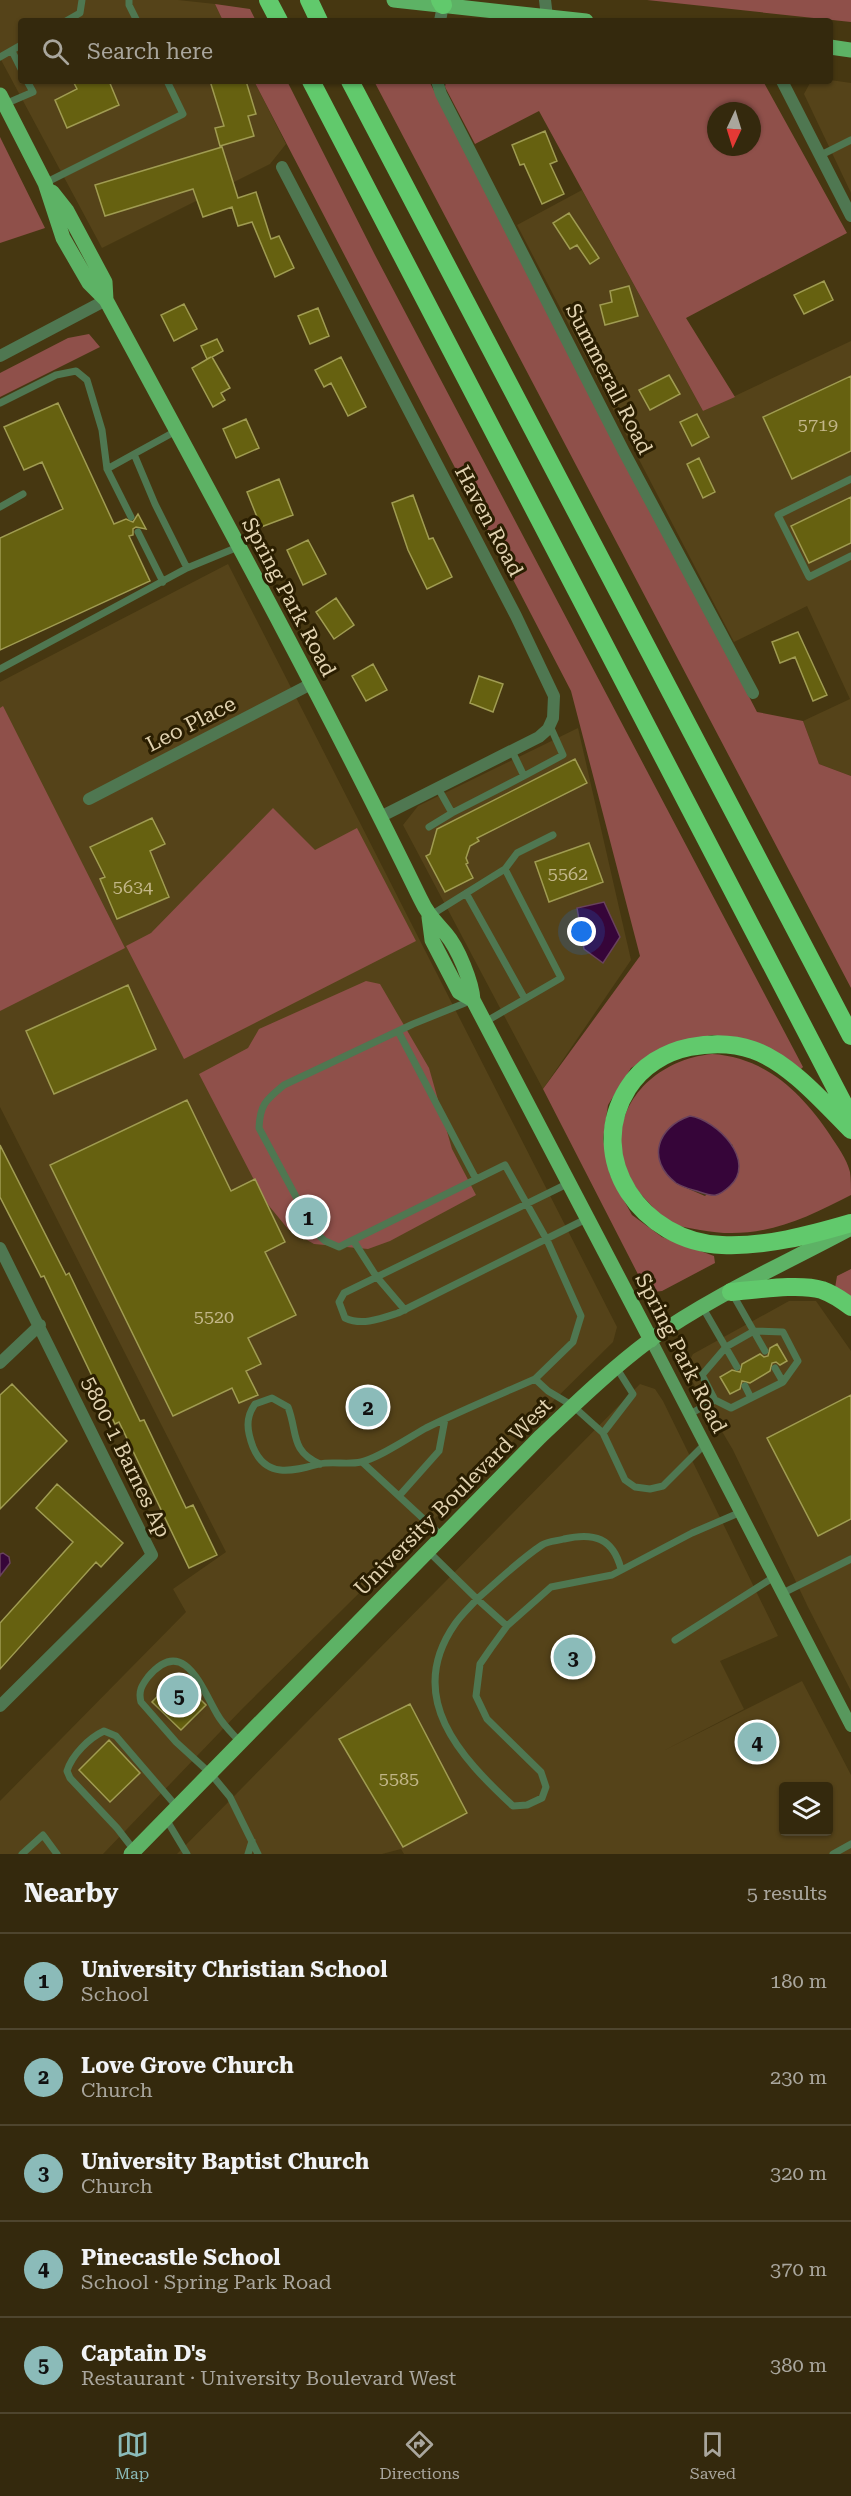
<!DOCTYPE html>
<meta charset="utf-8">
<style>
:root{--surface:#34290d;--page:#3f351b;--text:#f1f3f6;--muted:#a9a69d;--line:#4e452e;--accent:#8bbbb9}
body{margin:0;font-family:"Roboto Serif",serif;background:var(--page);color:var(--text)}
.controls{position:absolute;right:18px;bottom:18px;display:grid;overflow:hidden;border-radius:6px;box-shadow:0 2px 4px #0004}
.controls button{width:54px;height:54px;display:grid;place-items:center;padding:0;border:0;border-bottom:2px solid var(--line);background:var(--surface);color:var(--text);font:30px sans-serif}
.compass{position:absolute;left:707px;top:102px;width:54px;height:54px;border-radius:50%;background:var(--surface);box-shadow:0 2px 4px #0004;rotate:184deg}
.you{position:absolute;left:582px;top:932px;width:21px;height:21px;margin:-15px;border:4px solid #fff;border-radius:50%;background:#1a73e8;box-shadow:0 0 0 9px #1a73e833}
.badge{display:grid;place-items:center;width:39px;height:39px;border-radius:50%;background:var(--accent);color:#111;font-size:20px;font-weight:700}
.pin{position:absolute;translate:-50% -50%;border:3px solid #fff;box-shadow:0 2px 6px #0006}
.list{margin:0;padding:0;list-style:none}
h2{display:flex;justify-content:space-between;align-items:center;height:78px;margin:0;padding:0 24px;font-size:26px}
h2 small{font-size:20px;font-weight:400;color:var(--muted)}
.list li{display:grid;grid-template-columns:39px 1fr auto;gap:18px;align-items:center;box-sizing:border-box;height:96px;padding:0 24px;border-top:2px solid var(--line)}
.list b{display:block;font-size:22px;white-space:nowrap}
.list p{margin:0;font-size:20px;white-space:nowrap;color:var(--muted)}
.list em{font-size:20px;font-style:normal;color:var(--muted)}
.icon{flex:none;width:33px;height:33px;fill:none;stroke:currentColor;stroke-width:2;stroke-linecap:round;stroke-linejoin:round}
.map{position:relative;flex:none;width:851px;height:1854px;overflow:hidden}
.search{position:absolute;background:var(--surface);box-shadow:0 2px 4px #0004;left:18px;right:18px;top:18px;height:66px;display:flex;align-items:center;gap:15px;box-sizing:border-box;padding:0 21px;border-radius:6px;color:var(--muted);font-size:22px}
.sheet{height:558px;background:var(--surface)}
nav{display:flex;justify-content:space-around;align-items:center;box-sizing:border-box;height:84px;border-top:2px solid var(--line);background:var(--surface);font-size:16px;color:var(--muted)}
nav a{display:grid;justify-items:center;gap:3px}
nav .on{color:var(--accent)}
.map>svg:first-child{display:block}
.built{fill:#554319;fill-rule:evenodd}
.green{fill:#8f504a;fill-rule:evenodd}
.water{fill:#360539;stroke:#69425d;stroke-width:1.5}
.building{fill:#666110;stroke:#a09c52;stroke-width:1.5}
.lines{fill:none;stroke-linecap:round;stroke-linejoin:round}
.service{stroke:#4f7751;stroke-width:7}
.minor{stroke:#4f7751;stroke-width:12}
.secondary{stroke:#58985d;stroke-width:12}
.primary{stroke:#5db265;stroke-width:15}
.motorway{stroke:#61c96c;stroke-width:18}
.labels{text-anchor:middle;dominant-baseline:central;stroke-width:6;stroke-linejoin:round;paint-order:stroke}
.number-label{font-size:18px;fill:#c2b688}
.street-label{font-size:21px;fill:#e1d2b0;stroke:#2a1e01}
</style>
<div class="map">
<svg width="851" height="1854" viewBox="0 0 851 1854">
<rect width="100%" height="100%" fill="#463711"/>
<path class="built" d="M0,0H178L215,4L223,21H21V81H254L286,144L270,164L102,248L0,58Z
M830,80L851,83V193L804,94L811,81Z
M582,190L703,411L851,341V776L819,764L803,721L850,699L807,606L734,642L517,225Z
M228,564L617,1327L613,1342L243,1708L103,1854H0V1801L186,1612L173,1589L226,1552L0,1107V682Z
M578,728L631,960L543,1089L403,825L418,806Z
M789,1301H816L851,1351V1691L808,1607L733,1450L685,1369L693,1354Z
M640,1384L655,1389L663,1401L778,1636L720,1661L744,1709L663,1751L802,1681L851,1775V1854H404L401,1849L382,1854H177ZM784,1786H828V1832H784Z"/>
<path class="green" d="M647,0H851V22Z
M215,4L250,9L256,21H223Z
M254,81H287L375,255L803,1067L799,1071L747,1041L712,1035L669,1045L631,1068L608,1105L603,1139L610,1175L632,1215L662,1237L714,1256L715,1263L662,1291L653,1292L644,1286L543,1089L640,956L571,691Z
M374,81H429L757,712L803,721L819,764L851,776V988Z
M446,81H763L847,233L686,318L735,397L703,411L539,111L475,144L445,87ZM716,111H752V147H716Z
M0,137L45,228L0,243Z
M89,334L100,347L0,397V373L68,338Z
M3,706L125,948L0,1011V708Z
M273,808L315,850L357,828L416,941L184,1059L126,946L151,933Z
M366,981L380,984L429,1068L452,1149L476,1195L390,1241L368,1249L314,1244L288,1229L265,1201L199,1074L248,1048L259,1029Z
M712,1054C765,1057 802,1093 830,1135C837,1146 847,1159 850,1172C851,1179 851,1188 851,1195C801,1221 757,1241 700,1230C691,1228 681,1227 673,1224C663,1219 656,1211 649,1203C588,1142 633,1062 712,1054ZM732,1144L738,1163L705,1196L677,1184L668,1176Z
M851,1269V1297L835,1288L837,1276Z"/>
<path class="water" d="M604,902L620,937L603,963L584,949L577,908Z
M690,1116C717,1120 757,1161 730,1186C716,1199 712,1196 697,1191C690,1189 682,1187 676,1183C646,1160 657,1127 690,1116Z
M3,1553L9,1557L10,1563L0,1576V1554Z"/>
<path class="building" d="M73,81H109L119,105L67,128L55,100L77,89Z
M210,81H246L256,114L248,116L254,136L220,146L215,128L224,126Z
M545,131L557,161L550,164L564,194L542,204L524,164L520,165L512,145Z
M222,147L238,198L256,192L271,239L279,236L294,268L275,277L252,222L238,226L232,207L203,217L193,189L105,216L95,185Z
M569,213L599,258L590,264L577,245L570,249L553,223Z
M824,281L833,300L804,314L794,295Z
M629,286L638,316L605,325L600,305L612,302L610,291Z
M184,304L197,329L174,341L161,315Z
M318,308L329,336L310,344L298,316Z
M217,339L223,351L212,357L230,388L221,393L225,400L213,407L192,368L211,357L207,359L201,346Z
M341,357L366,407L348,416L331,383L324,387L315,370Z
M669,375L680,394L650,410L639,390Z
M851,376V451L792,479L763,417Z
M58,403L114,524L126,519L133,522L138,514L146,529L136,527L133,529V535L129,536L150,581L0,650V538L63,509L42,462L24,470L4,427Z
M697,414L709,437L692,446L680,422Z
M246,419L259,448L236,458L223,429Z
M699,458L715,492L703,498L687,464Z
M279,479L293,515L261,527L247,492Z
M413,495L429,539L433,538L452,577L427,589L408,550L392,503Z
M851,497V543L809,563L791,526Z
M308,540L326,574L303,585L287,550Z
M336,598L354,625L334,639L316,612Z
M798,632L827,695L813,701L795,657L780,663L772,642Z
M373,664L387,690L366,701L352,676Z
M479,676L503,684L493,712L470,703Z
M575,759L587,783L477,838L479,841L470,846L466,858L468,863L466,864L473,878L445,892L426,856L430,854L437,829Z
M152,818L165,844L150,851L169,897L117,919L100,879L105,877L90,847Z
M589,843L603,882L549,902L535,862Z
M128,985L156,1049L54,1094L26,1031Z
M187,1100L231,1191L255,1179L285,1242L265,1252L296,1315L248,1338L261,1364L246,1371L258,1395L239,1403L232,1388L173,1416L50,1165Z
M0,1145L66,1275L69,1273L140,1421L144,1420L186,1508L193,1505L217,1555L189,1568L119,1422L115,1424L44,1276L41,1277L0,1197Z
M777,1344L787,1361L780,1365L776,1362L772,1363L770,1371L750,1383L742,1381L740,1389L730,1394L720,1377L732,1370L740,1372L742,1364L760,1354L764,1357L768,1356L770,1348Z
M12,1384L67,1441L0,1509V1395Z
M851,1395V1519L818,1536L767,1438Z
M57,1484L123,1543L101,1567L96,1562L0,1669V1623L73,1542L36,1508Z
M177,1676L206,1705L181,1730L152,1702Z
M410,1704L467,1813L403,1847L339,1739Z
M109,1740L140,1773L110,1802L79,1770Z"/>
<g class="lines">
<path class="service" d="M129,0V5L137,21
M66,21L80,13L82,0
M12,51L21,69
M0,57L21,45
M5,104L33,92L27,81
M819,156L851,140
M45,183L183,114L167,81
M0,403L56,375L76,371L87,380L102,430L107,469L131,517
M176,431L134,454L155,504L187,568L238,547
M107,469L134,454
M851,479L778,515L809,577L851,556
M0,507L23,494
M138,532L163,582
M0,669L187,568
M524,776L563,755L550,726
M438,788L452,813L524,776L512,751
M429,827L452,813
M466,893L525,999
M431,915L505,869L517,853L553,835
M485,1022L561,978L505,869
M398,1031L476,1179
M569,1183L344,1293L339,1302L345,1318C362,1326 380,1319 398,1313L588,1218
M353,1240L505,1165L547,1240L581,1316L573,1342L535,1379
M732,1293L765,1351
M703,1308L737,1367
M405,1310L376,1276L353,1240L339,1247L325,1241L315,1232L259,1128C260,1104 266,1100 284,1085L413,1024L470,1001
M745,1386L751,1398
M715,1400L702,1375L726,1347L754,1331L783,1332L798,1361L783,1382
M690,1414L715,1400L731,1408L783,1382L775,1368
M603,1433L633,1394L616,1367
M362,1462L442,1536
M320,1464C290,1451 298,1433 288,1407L272,1398L255,1404C245,1418 247,1431 253,1447C266,1479 293,1471 319,1464C332,1461 347,1465 361,1462C379,1458 408,1438 426,1428C462,1410 499,1395 535,1379L548,1391L573,1406L603,1433L625,1480L635,1487L650,1489L663,1486L705,1444
M399,1496L439,1451L445,1419
M428,1551L477,1599C470,1607 461,1615 455,1624C404,1697 460,1757 513,1806L527,1805L542,1798L546,1787L541,1772L487,1719L476,1696L480,1664L491,1648L507,1626L551,1587L612,1575L692,1533L741,1512
M783,1593L851,1559
M507,1626L477,1599C498,1581 518,1561 542,1545C548,1541 557,1541 564,1539C594,1532 613,1538 621,1569
M675,1640L774,1577
M241,1743C233,1734 223,1725 217,1714C202,1689 184,1634 148,1677C142,1685 138,1691 141,1702L176,1742L211,1774L230,1797L258,1854
M166,1819L187,1854
M134,1850L117,1828L70,1778L67,1771C72,1755 89,1738 104,1731L116,1736L177,1807
M22,1854L43,1835L57,1854
M248,1854L252,1841
M833,1854L851,1844"/>
<path class="minor" d="M545,0L547,17
M440,21L443,5
M437,81L441,94L623,450L753,693
M782,81L851,216
M282,167L516,616L554,696L553,718L548,729L539,737L380,817
M0,356L106,300
M89,799L311,684
M0,1248L152,1555L0,1706
M0,1363L40,1325"/>
<path class="secondary" d="M651,1340L851,1726"/>
<path class="primary" d="M394,0L586,21
M830,47L851,50
M0,95L45,183L63,238L89,283L106,300C213,498 321,695 420,898C428,915 434,920 446,934C458,948 472,982 473,1000L651,1340
M52,192L67,211L105,282L106,300
M429,917L432,940L459,992L473,1000
M131,1854L540,1437C576,1403 611,1369 650,1340C712,1296 784,1264 851,1228"/>
<path class="motorway" d="M268,0L279,21
M309,0L319,21
M440,0L443,5
M311,81L851,1118
M350,81L851,1036
M851,1130C825,1104 789,1062 753,1050C733,1043 711,1043 690,1047C665,1052 642,1066 628,1088C583,1159 643,1242 722,1245C765,1247 810,1235 851,1223
M731,1292C756,1290 799,1283 822,1290C833,1294 842,1300 851,1307"/>
</g>
<g class="labels">
<g class="number-label">
<text x="818" y="424">5719</text>
<text x="568" y="873">5562</text>
<text x="133" y="886">5634</text>
<text x="214" y="1316">5520</text>
<text x="399" y="1778">5585</text>
</g>
<g class="street-label">
<text transform="translate(609 379) rotate(63)">Summerall Road</text>
<text transform="translate(489 521) rotate(62)">Haven Road</text>
<text transform="translate(289 597) rotate(62)">Spring Park Road</text>
<text transform="translate(191 724) rotate(-27)">Leo Place</text>
<text transform="translate(681 1353) rotate(63)">Spring Park Road</text>
<text transform="translate(126 1457) rotate(64)">5800-1 Barnes Ap</text>
<text transform="translate(453 1497) rotate(-45)">University Boulevard West</text>
</g>
</g>
</svg>
<div class="controls">
<button><svg class="icon" aria-label="layers" viewBox="0 0 24 24"><path d="M12 4l9 5-9 5-9-5zM3 14l9 5 9-5"/></svg></button>
</div>
<svg class="compass" viewBox="-18 -18 36 36"><path d="M0-13l5 13h-10z" fill="#e53935"/><path d="M0 13l5-13h-10z" fill="#a9a69d"/></svg>
<div class="you"></div>
<div class="pin badge" style="left:308px;top:1217px">1</div>
<div class="pin badge" style="left:368px;top:1407px">2</div>
<div class="pin badge" style="left:573px;top:1657px">3</div>
<div class="pin badge" style="left:757px;top:1742px">4</div>
<div class="pin badge" style="left:179px;top:1695px">5</div>
<div class="search"><svg class="icon" aria-label="search" viewBox="0 0 24 24"><circle cx="10" cy="10" r="6"/><path d="M15 15l6 6"/></svg>Search here</div>
</div>
<section class="sheet">
<h2>Nearby<small>5 results</small></h2>
<ul class="list">
<li><span class="badge">1</span><div><b>University Christian School</b><p>School</p></div><em>180 m</em></li>
<li><span class="badge">2</span><div><b>Love Grove Church</b><p>Church</p></div><em>230 m</em></li>
<li><span class="badge">3</span><div><b>University Baptist Church</b><p>Church</p></div><em>320 m</em></li>
<li><span class="badge">4</span><div><b>Pinecastle School</b><p>School · Spring Park Road</p></div><em>370 m</em></li>
<li><span class="badge">5</span><div><b>Captain D's</b><p>Restaurant · University Boulevard West</p></div><em>380 m</em></li>
</ul>
</section>
<nav>
<a class="on"><svg class="icon" aria-label="map" viewBox="0 0 24 24"><path d="M3 6l6-2 6 2 6-2v14l-6 2-6-2-6 2zM9 4v14M15 6v14"/></svg>Map</a>
<a><svg class="icon" aria-label="directions" viewBox="0 0 24 24"><path d="M12 3l9 9-9 9-9-9zM9 14v-3h6M13 9l2 2-2 2"/></svg>Directions</a>
<a><svg class="icon" aria-label="saved" viewBox="0 0 24 24"><path d="M7 4h10v16l-5-4-5 4z"/></svg>Saved</a>
</nav>
